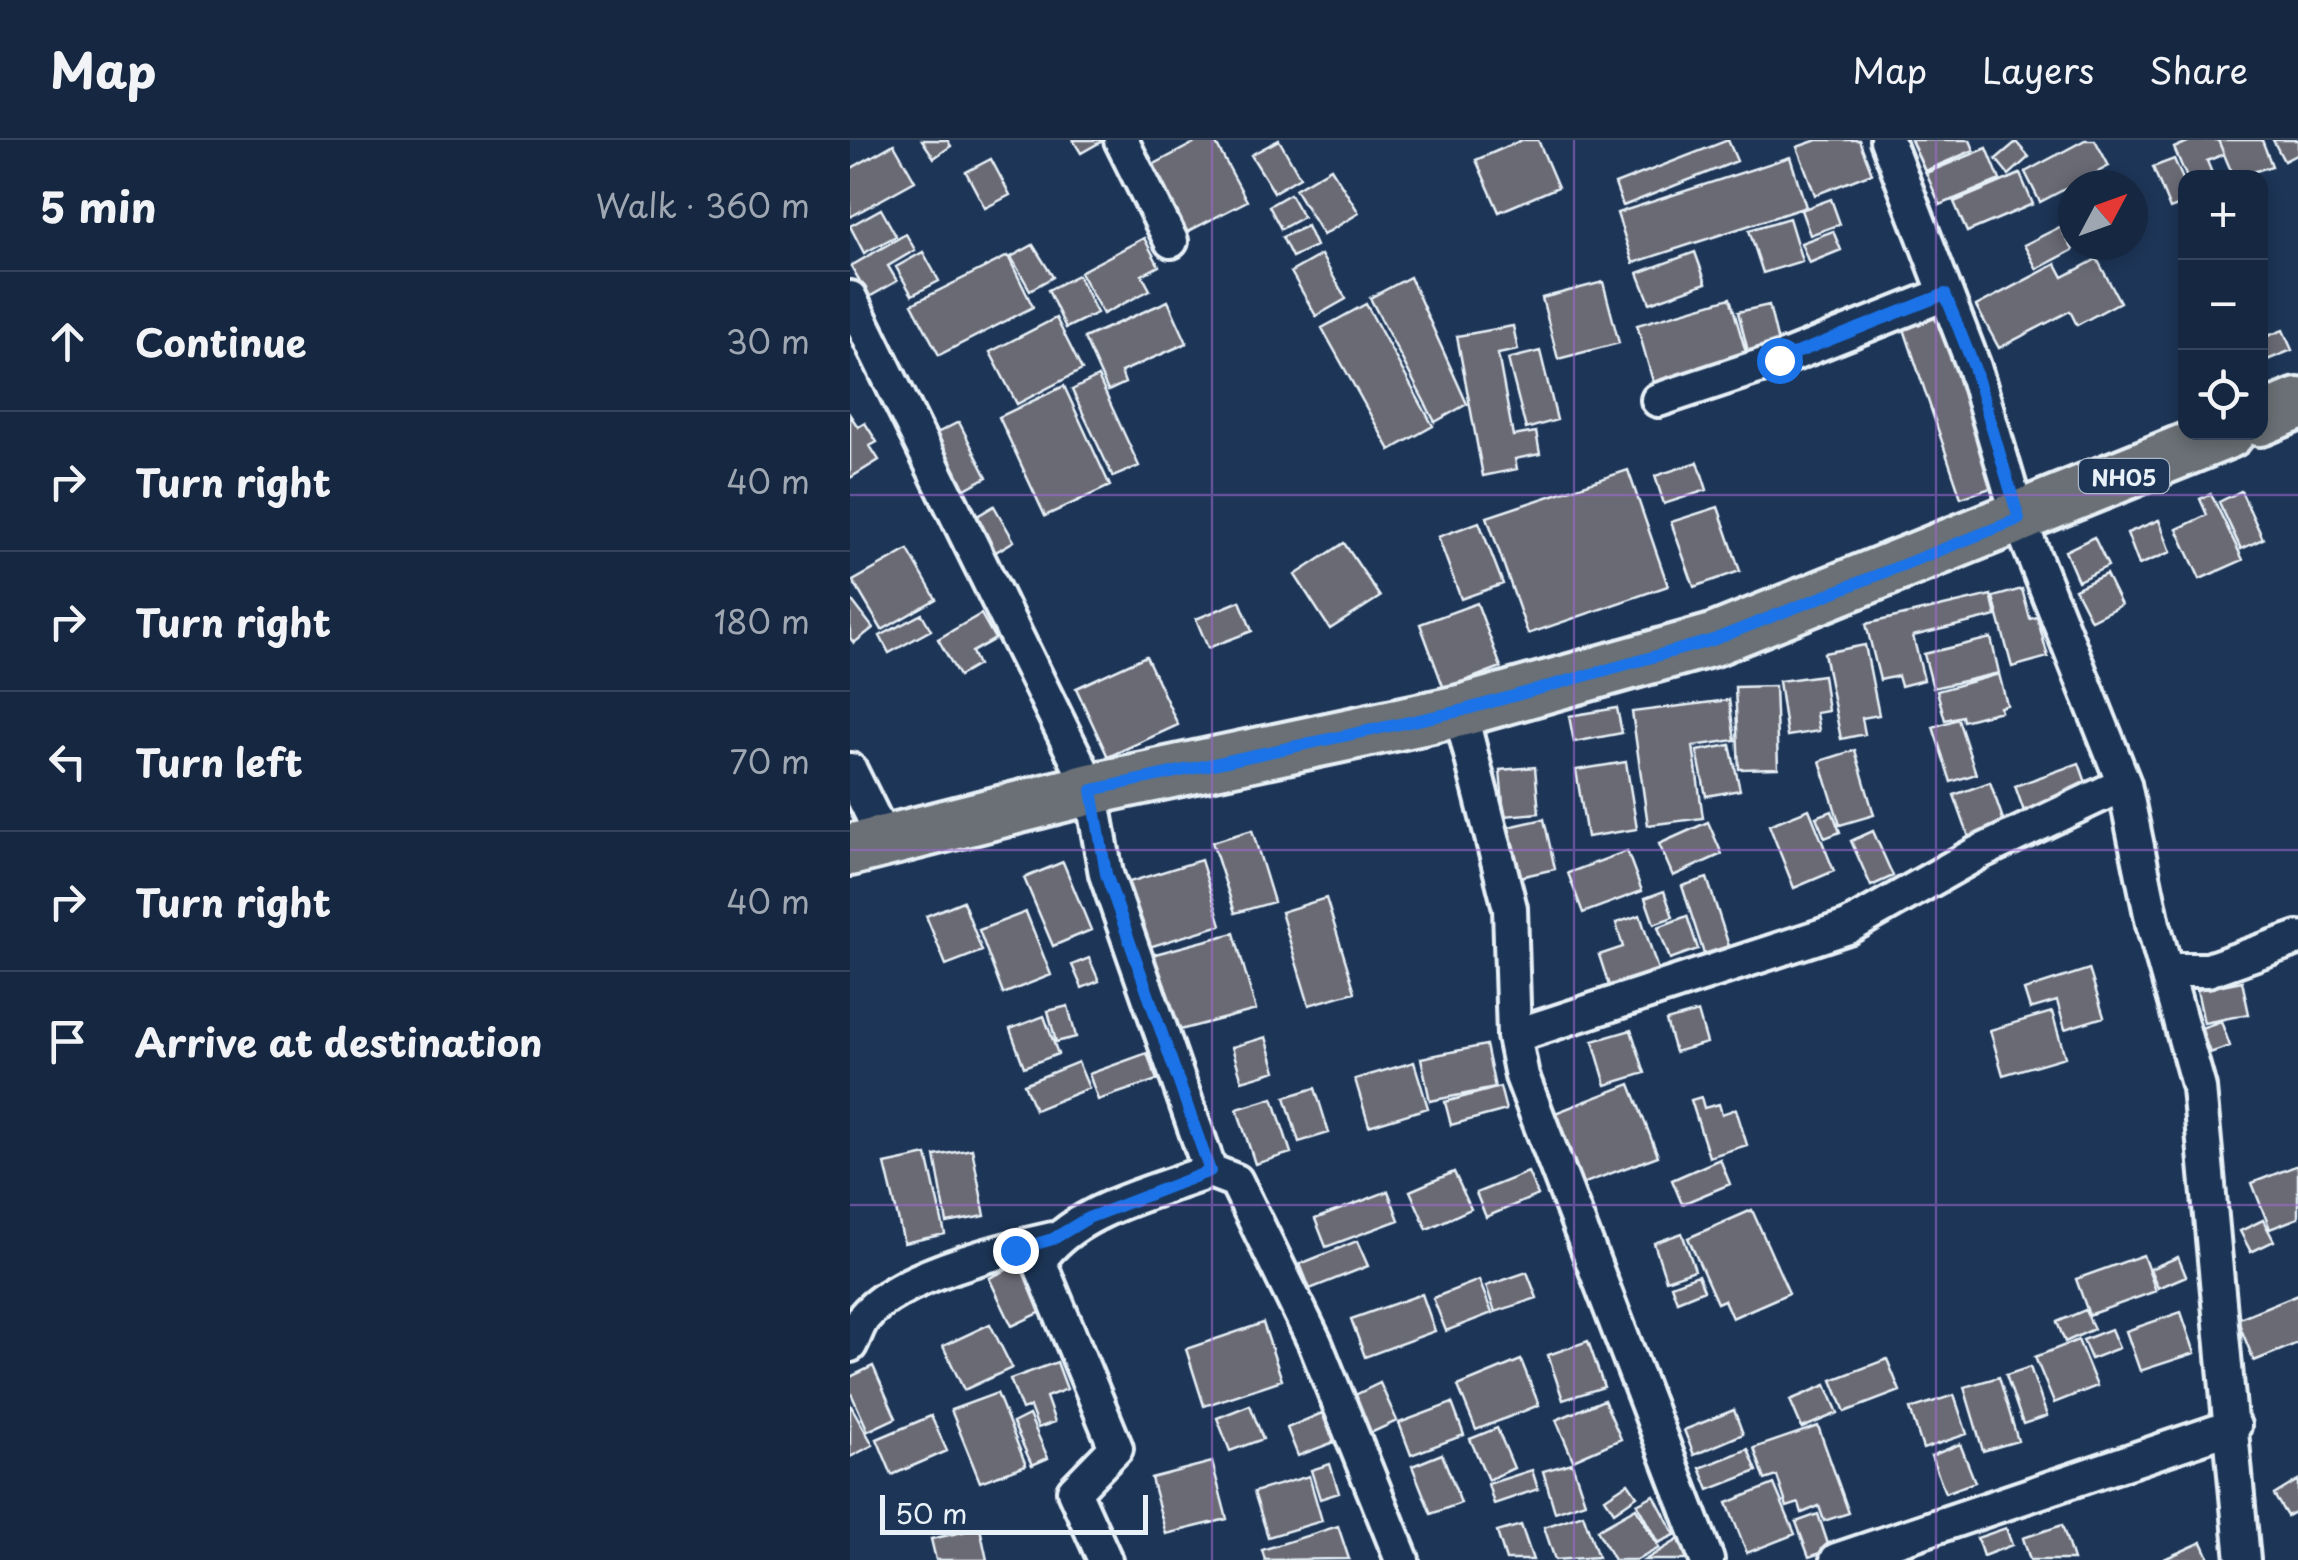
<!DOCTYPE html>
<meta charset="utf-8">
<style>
:root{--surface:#162841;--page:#1f3048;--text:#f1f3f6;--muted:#9ea6b1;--line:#35445a}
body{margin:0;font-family:"Playpen Sans",sans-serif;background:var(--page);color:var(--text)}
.controls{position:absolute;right:30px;top:30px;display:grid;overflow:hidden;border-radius:20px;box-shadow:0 5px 15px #0003}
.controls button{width:90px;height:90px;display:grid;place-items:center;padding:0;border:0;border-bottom:2px solid var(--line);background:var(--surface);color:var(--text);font:50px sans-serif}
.compass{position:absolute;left:1208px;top:30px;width:90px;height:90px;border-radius:50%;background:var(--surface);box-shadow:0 5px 15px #0003;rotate:49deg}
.scale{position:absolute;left:30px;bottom:25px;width:268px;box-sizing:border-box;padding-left:10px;border:5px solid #e8f1f8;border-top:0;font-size:28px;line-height:35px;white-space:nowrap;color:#e8f1f8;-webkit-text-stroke:8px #1d3557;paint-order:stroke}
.stop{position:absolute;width:30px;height:30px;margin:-22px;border:8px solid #1a73e8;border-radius:50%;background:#fff}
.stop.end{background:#1a73e8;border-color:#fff;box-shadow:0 2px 10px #0008}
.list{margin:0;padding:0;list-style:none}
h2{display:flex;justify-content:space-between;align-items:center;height:130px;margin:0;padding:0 40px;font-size:42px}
h2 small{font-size:32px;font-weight:400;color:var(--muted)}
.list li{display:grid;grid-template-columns:65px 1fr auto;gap:30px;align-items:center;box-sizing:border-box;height:140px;padding:0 40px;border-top:2px solid var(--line)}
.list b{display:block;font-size:38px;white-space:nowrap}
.list em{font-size:32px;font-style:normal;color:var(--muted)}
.icon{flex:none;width:55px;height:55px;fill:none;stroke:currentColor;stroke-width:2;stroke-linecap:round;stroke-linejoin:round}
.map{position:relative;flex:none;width:1448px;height:1420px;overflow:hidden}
header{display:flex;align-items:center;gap:60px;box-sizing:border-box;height:140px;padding:0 50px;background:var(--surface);border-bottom:2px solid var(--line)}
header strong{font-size:48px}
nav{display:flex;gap:55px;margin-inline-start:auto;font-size:35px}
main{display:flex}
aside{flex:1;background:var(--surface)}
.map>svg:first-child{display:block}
.building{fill:#6b6a74;stroke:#e8f1f8;stroke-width:2.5}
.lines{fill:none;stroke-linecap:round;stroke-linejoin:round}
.street-casing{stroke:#e8f1f8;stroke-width:40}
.primary-casing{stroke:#e8f1f8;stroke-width:58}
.street{stroke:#1d3557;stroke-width:32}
.primary{stroke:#6a7074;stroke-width:50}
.route{stroke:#1a73e8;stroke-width:12}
.grid{fill:none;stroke:#9c67d0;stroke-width:2.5;stroke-opacity:0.55}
.labels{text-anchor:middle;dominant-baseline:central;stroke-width:8;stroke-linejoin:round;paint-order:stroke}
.shield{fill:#1d3557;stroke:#abb9c8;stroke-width:2.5}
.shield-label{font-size:22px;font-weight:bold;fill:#e8f1f8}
</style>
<header>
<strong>Map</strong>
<nav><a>Map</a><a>Layers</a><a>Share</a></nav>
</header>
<main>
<aside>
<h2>5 min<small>Walk · 360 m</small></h2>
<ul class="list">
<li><svg class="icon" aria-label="ahead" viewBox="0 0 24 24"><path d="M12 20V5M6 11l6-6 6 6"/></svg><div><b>Continue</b></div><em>30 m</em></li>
<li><svg class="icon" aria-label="right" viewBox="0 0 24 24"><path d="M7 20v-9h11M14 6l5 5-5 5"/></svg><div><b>Turn right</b></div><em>40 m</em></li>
<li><svg class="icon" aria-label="right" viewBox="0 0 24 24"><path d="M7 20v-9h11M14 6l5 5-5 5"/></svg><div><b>Turn right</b></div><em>180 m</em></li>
<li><svg class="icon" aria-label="left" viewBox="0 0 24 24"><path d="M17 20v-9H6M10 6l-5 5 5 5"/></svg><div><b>Turn left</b></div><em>70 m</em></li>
<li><svg class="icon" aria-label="right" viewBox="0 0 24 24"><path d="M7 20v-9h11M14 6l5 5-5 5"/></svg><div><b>Turn right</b></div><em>40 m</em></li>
<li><svg class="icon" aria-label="arrive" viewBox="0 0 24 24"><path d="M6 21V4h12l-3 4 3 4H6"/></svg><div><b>Arrive at destination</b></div></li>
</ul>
</aside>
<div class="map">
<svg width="1448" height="1420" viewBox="0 0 1448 1420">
<rect width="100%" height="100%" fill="#1d3557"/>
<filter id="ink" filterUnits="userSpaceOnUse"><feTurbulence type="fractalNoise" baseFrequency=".01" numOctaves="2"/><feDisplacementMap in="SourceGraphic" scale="20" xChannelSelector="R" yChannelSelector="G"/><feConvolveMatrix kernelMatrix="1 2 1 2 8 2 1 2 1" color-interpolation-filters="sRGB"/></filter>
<g filter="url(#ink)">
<path class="building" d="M72,0H97L101,6L84,18Z
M223,0H254L231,13Z
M350,0H364L397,61L331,95L295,29Z
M429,0L450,37L424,52L401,15Z
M672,0H688L708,47L649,72L626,20Z
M878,0L887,21L773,66L765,44Z
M967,0H1009L1022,33L965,55L947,7Z
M1061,0H1120L1124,10L1075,31Z
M1235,0H1245L1259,26L1190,62L1175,32Z
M1342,0H1368L1374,14L1357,21L1364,38H1337L1324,8Z
M1368,0H1412L1422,26L1384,38Z
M1423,0H1448V14L1434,21Z
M1166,2L1179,17L1159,35L1146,19Z
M44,4L65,41L0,77V29Z
M1137,8L1150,40L1090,65L1076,33Z
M940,17L956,67L783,123L767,73Z
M141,19L160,55L135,68L116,32Z
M1324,19L1336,46V63L1320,69L1303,27Z
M481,28L509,73L473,95L445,49Z
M1170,34L1183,64L1117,92L1104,62Z
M440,54L453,77L431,89L419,66Z
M981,59L990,84L960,95L951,70Z
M31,69L46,96L14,113L0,86Z
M939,78L952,121L913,133L899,90Z
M457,86L466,106L442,117L432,97Z
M1210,87L1223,110L1187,129L1174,105Z
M983,91L991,110L959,123L951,103Z
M56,94L65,110L38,126L47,141L19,157L1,126Z
M294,98L309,126L292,135L300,150L253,174L230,132Z
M183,105L203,137L180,150L161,117Z
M73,112L89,141L62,155L46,127Z
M845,112L856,143L800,163L788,133Z
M471,115L496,159L466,176L441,132Z
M158,116L183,167L89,215L62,164Z
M1247,119L1270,162L1227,185L1220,171L1149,208L1126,166L1206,124L1213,137Z
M228,135L247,173L216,188L198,150Z
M560,137L617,264L585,282L520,158Z
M753,142L769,203L708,219L692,158Z
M880,158L900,226L806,252L787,185Z
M318,161L337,203L271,232L275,243L258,251L234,198Z
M516,164L583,286L540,310L472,188Z
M919,165L930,211L900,219L888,172Z
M1089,174L1147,346L1111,358L1053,186Z
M206,178L232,230L167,264L140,212Z
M663,186L668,210L648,214L663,296L686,292L690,314L665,319L667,329L633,336L607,196Z
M1433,190L1442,210L1417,220L1410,199Z
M690,211L707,280L676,289L658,219Z
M248,237L289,326L263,337L222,250Z
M214,246L260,346L195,376L149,277Z
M0,275L8,287L15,283L27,302L20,306L29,320L0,338Z
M109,282L137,337L111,351L83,295Z
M848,322L857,350L814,364L805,336Z
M778,330L818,446L678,494L637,377Z
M1391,351L1413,399L1391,409L1369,362Z
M1361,354L1393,420L1350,439L1327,389L1357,375L1350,359Z
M144,366L164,401L144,413L124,378Z
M868,367L890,431L844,447L821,382Z
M1309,380L1321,412L1289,425L1277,393Z
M629,382L653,444L611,459L588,397Z
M1244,397L1258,426L1228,441L1215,411Z
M494,403L530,457L480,489L445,435Z
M58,410L86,459L32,490L3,441Z
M1256,434L1271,465L1241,480L1225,449Z
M1172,449L1180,479L1187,477L1198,517L1162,527L1143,457Z
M1141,455L1146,476L1063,496L1074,540L1051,546L1048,536L1030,540L1016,484Z
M0,458L23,488L4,503L0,498Z
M390,461L402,491L358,508L346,479Z
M627,463L651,527L594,549L570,484Z
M72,474L81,490L39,513L30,496Z
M131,474L145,499L122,512L128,525L109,536L88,499Z
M1141,498L1149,533L1083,548L1074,514Z
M1015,505L1029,575L1012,578L1015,594L991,599L974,513Z
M296,516L328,585L258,617L226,548Z
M1149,534L1157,565L1150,567L1151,571L1113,581L1112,576L1095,580L1087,551Z
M973,535L978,571L966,573L969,591L937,596L929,541Z
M925,546L928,628L889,629L885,547Z
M879,560L885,600L843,606L853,678L798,685L782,572Z
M767,568L772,593L724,602L719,576Z
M1108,579L1126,634L1101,642L1083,587Z
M880,605L890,650L856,656L847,611Z
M1005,610L1024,675L990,685L970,621Z
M776,622L787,689L737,697L726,630Z
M1229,623L1241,657L1177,680L1165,646Z
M685,627L689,673L654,676L650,630Z
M1140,642L1156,688L1120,700L1104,655Z
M959,669L984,731L944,748L919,685Z
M982,671L990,692L975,698L966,677Z
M694,679L705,729L665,738L654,688Z
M858,682L872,714L823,736L809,704Z
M402,690L424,762L385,773L362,702Z
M1023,691L1043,736L1021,746L1001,701Z
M777,711L792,751L733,773L718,733Z
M351,720L371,785L296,808L276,743Z
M213,722L241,790L203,806L174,738Z
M857,738L879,806L854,814L832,746Z
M814,751L823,777L804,784L795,758Z
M476,758L505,852L459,865L431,772Z
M113,761L132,811L96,825L76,776Z
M176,772L201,835L153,854L129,790Z
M790,775L810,836L761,852L749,815L773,807L766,783Z
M837,776L848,809L820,819L808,787Z
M384,793L406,870L315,894L294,817Z
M239,818L249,841L232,848L222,825Z
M1239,829L1254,877L1215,889L1207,861L1180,869L1174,850Z
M1392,841L1399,874L1354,883L1347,850Z
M218,866L226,897L206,902L198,871Z
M848,872L857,903L825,912L816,881Z
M1202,872L1215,917L1153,935L1140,890Z
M194,876L208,914L174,927L160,889Z
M1371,881L1380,906L1360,913L1351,888Z
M781,890L795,933L756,945L743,901Z
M416,897L426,931L392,941L382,907Z
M636,905L645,948L580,961L571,918Z
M297,913L307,940L248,960L239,934Z
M228,922L239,948L185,970L174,944Z
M564,922L578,968L519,986L505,939Z
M780,944L808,1016L727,1046L700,975Z
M650,947L656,970L601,985L595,962Z
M465,948L479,993L449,1002L435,957Z
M851,957L854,968L869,964L872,974L886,969L897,1005L859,1017L841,960Z
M423,958L441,1013L405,1024L387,969Z
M122,1009L135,1076L97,1083L85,1016Z
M77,1015L95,1094L54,1103L35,1024Z
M870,1019L880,1044L832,1064L822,1040Z
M1448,1025V1078L1420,1089L1402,1043Z
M604,1032L621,1069L577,1089L560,1051Z
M678,1032L688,1055L636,1077L626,1053Z
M538,1051L549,1080L476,1107L465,1079Z
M902,1070L939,1153L882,1178L874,1160L867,1163L838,1098Z
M1413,1080L1424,1101L1401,1112L1390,1091Z
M832,1093L845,1130L816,1140L804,1103Z
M507,1101L518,1126L460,1149L450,1124Z
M1293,1115L1306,1151L1239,1175L1226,1139Z
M1328,1117L1336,1136L1308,1148L1300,1129Z
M176,1121L198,1169L162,1186L139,1138Z
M677,1132L687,1158L645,1172L636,1146Z
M848,1135L854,1150L827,1161L821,1145Z
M629,1140L642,1173L596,1191L583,1158Z
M572,1154L585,1191L515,1217L501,1179Z
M1448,1154V1203L1404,1221L1387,1179Z
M1235,1170L1244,1189L1215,1202L1207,1182Z
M1331,1172L1345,1213L1290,1231L1276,1191Z
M413,1183L432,1240L354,1266L336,1209Z
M140,1184L162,1228L114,1250L93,1206Z
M1261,1189L1269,1208L1241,1219L1233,1200Z
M1228,1200L1247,1246L1204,1263L1185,1217Z
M738,1201L754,1247L713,1260L698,1215Z
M1037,1219L1050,1251L995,1272L982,1240Z
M671,1220L689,1265L626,1290L608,1246Z
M207,1222L217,1249L196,1257L205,1282L188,1288L180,1267L172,1270L160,1239Z
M23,1226L46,1278L18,1291L0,1251V1237Z
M1180,1227L1197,1276L1173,1284L1156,1235Z
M1149,1237L1168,1301L1133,1311L1114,1247Z
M530,1243L547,1281L514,1296L497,1259Z
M976,1245L988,1273L952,1288L940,1260Z
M147,1253L176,1325L130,1342L101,1270Z
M1104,1255L1117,1294L1073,1309L1060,1269Z
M754,1260L771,1299L723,1320L706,1280Z
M602,1263L614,1295L561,1315L549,1283Z
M0,1264L23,1305L0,1317Z
M400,1265L413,1299L380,1311L367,1278Z
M884,1270L893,1294L844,1315L834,1290Z
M472,1273L484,1302L448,1316L437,1288Z
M179,1275L198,1318L182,1325L163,1283Z
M81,1276L97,1311L42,1335L27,1299Z
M968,1286L999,1373L974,1381L969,1366L952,1373L949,1363L937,1367L927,1336L915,1340L904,1308Z
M647,1288L664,1328L638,1340L620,1299Z
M1110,1304L1125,1342L1095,1353L1081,1316Z
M898,1309L907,1331L859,1350L850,1328Z
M592,1314L611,1363L581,1374L562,1326Z
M362,1322L377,1379L316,1394L301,1338Z
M722,1323L735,1362L705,1372L693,1331Z
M480,1324L489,1353L470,1359L461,1330Z
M682,1330L688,1349L644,1364L638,1344Z
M459,1336L472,1381L418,1397L404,1352Z
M1448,1340V1370L1437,1376L1424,1355Z
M778,1343L787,1356L764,1372L755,1358Z
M924,1344L945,1394L897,1413L877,1363Z
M804,1355L825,1395L808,1403L787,1364Z
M786,1368L809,1408L787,1420H764L747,1390Z
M733,1374L748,1417L705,1420L694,1387Z
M968,1374L980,1410L959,1417L946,1382Z
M671,1385L683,1420H656L647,1392Z
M1212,1385L1223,1420H1180L1173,1398Z
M488,1386L499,1419L415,1420L412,1410Z
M130,1388L137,1420H86L81,1399Z
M1156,1388L1162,1405L1133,1416L1127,1398Z
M831,1398L846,1420H795Z
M1352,1402L1360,1420H1312Z"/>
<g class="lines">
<defs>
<path id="street" d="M271,0L321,101
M1037,0L1124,227L1169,379L1274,644L1303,784L1349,948L1393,1420
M0,158L241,649L256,734L360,1031L386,1041L465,1203L552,1420
M808,260L929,220L1095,154
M610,571L660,768L664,896L672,936L857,1420
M0,630L35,701
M1317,830H1358L1448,798
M664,896L998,787L1128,713L1274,644
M0,1205C5,1196 8,1184 14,1177C48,1136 153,1110 203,1099
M255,1420L224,1351L266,1308L189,1121C224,1069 303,1053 360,1031
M987,1420L1384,1286"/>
<path id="primary" d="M1410,280L1448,264
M0,710L241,649L610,571L863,500L1379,292"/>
</defs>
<use href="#street" class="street-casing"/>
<use href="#primary" class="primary-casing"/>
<use href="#street" class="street"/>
<use href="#primary" class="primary"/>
</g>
</g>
<g class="lines" filter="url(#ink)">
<path class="route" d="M165,1110L203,1099L238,1078L360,1031L256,734L242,650L610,571L863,500L1169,379L1124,227L1095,154L929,220"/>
</g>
<path class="grid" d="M362,0V1420M724,0V1420M1086,0V1420M0,355H1448M0,710H1448M0,1065H1448"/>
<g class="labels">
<rect class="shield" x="1229" y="319" width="90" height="34" rx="8"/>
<g class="shield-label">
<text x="1274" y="336">NH05</text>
</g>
</g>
</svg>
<div class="controls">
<button>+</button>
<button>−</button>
<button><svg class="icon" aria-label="locate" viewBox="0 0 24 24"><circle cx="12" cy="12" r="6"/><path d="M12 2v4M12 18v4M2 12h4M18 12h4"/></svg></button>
</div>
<svg class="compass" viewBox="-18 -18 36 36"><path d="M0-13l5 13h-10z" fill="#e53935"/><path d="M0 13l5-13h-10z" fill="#9ea6b1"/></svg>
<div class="scale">50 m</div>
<div class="stop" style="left:929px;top:220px"></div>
<div class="stop end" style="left:165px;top:1110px"></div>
</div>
</main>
